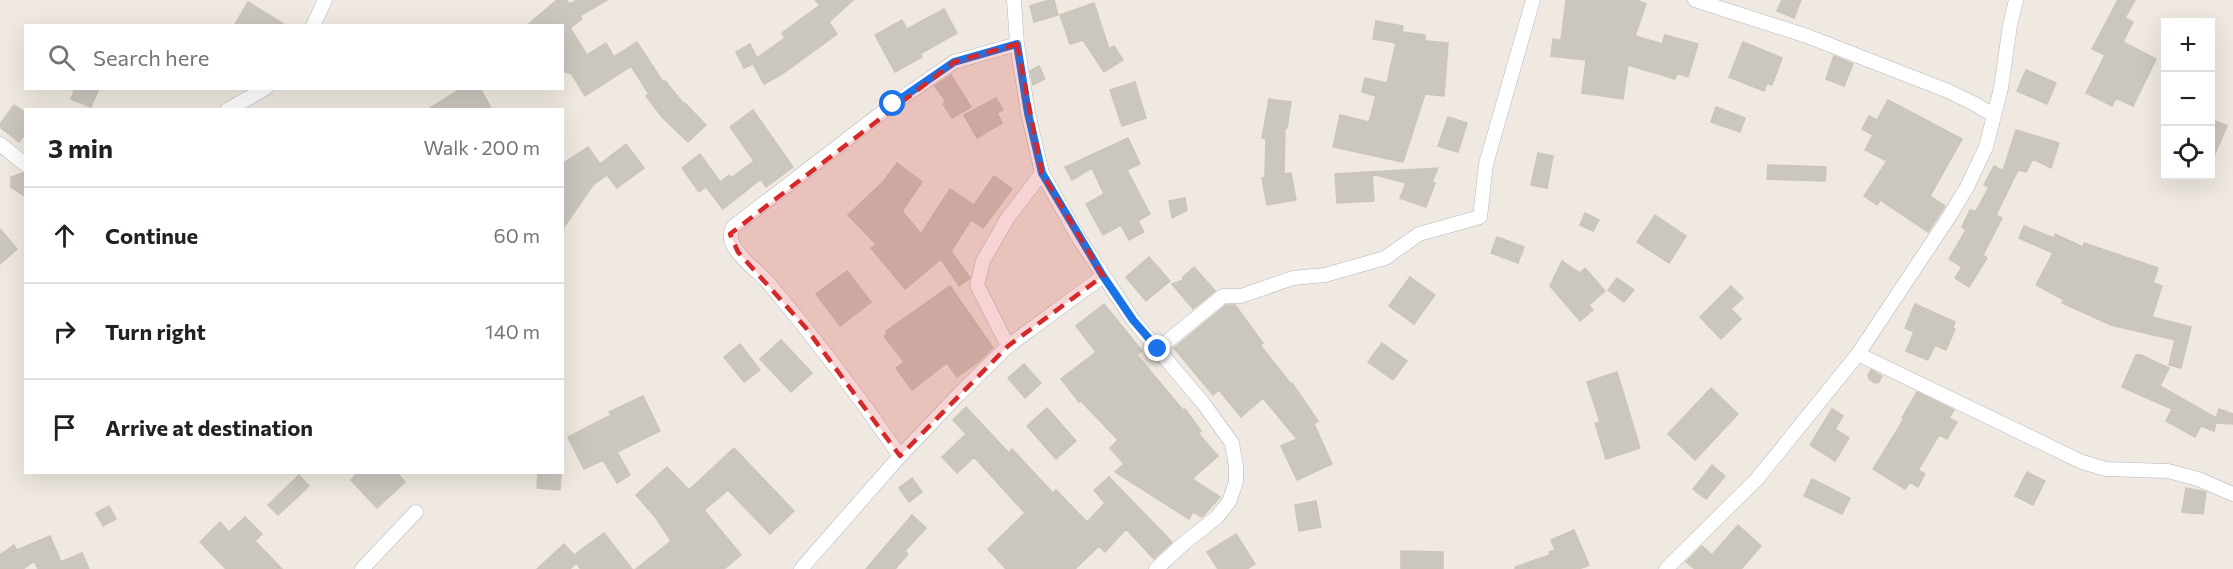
<!DOCTYPE html>
<meta charset="utf-8">
<style>
:root{--surface:#fff;--page:#f2f2f2;--text:#202124;--muted:#757577;--line:#e0e0e0}
body{margin:0;font-family:Commissioner,sans-serif;background:var(--page);color:var(--text)}
.controls{position:absolute;right:18px;top:18px;display:grid;overflow:hidden;border-radius:0px;box-shadow:0 6px 24px #0002}
.controls button{width:54px;height:54px;display:grid;place-items:center;padding:0;border:0;border-bottom:2px solid var(--line);background:var(--surface);color:var(--text);font:30px sans-serif}
.stop{position:absolute;width:18px;height:18px;margin:-14px;border:4px solid #1a73e8;border-radius:50%;background:#fff}
.stop.end{background:#1a73e8;border-color:#fff;box-shadow:0 2px 6px #0008}
.list{margin:0;padding:0;list-style:none}
h2{display:flex;justify-content:space-between;align-items:center;height:78px;margin:0;padding:0 24px;font-size:26px}
h2 small{font-size:20px;font-weight:400;color:var(--muted)}
.list li{display:grid;grid-template-columns:39px 1fr auto;gap:18px;align-items:center;box-sizing:border-box;height:96px;padding:0 24px;border-top:2px solid var(--line)}
.list b{display:block;font-size:22px;white-space:nowrap}
.list em{font-size:20px;font-style:normal;color:var(--muted)}
.icon{flex:none;width:33px;height:33px;fill:none;stroke:currentColor;stroke-width:2;stroke-linecap:round;stroke-linejoin:round}
.map{position:relative;flex:none;width:2233px;height:569px;overflow:hidden}
.search{position:absolute;background:var(--surface);box-shadow:0 6px 24px #0002;left:24px;top:24px;width:540px;height:66px;display:flex;align-items:center;gap:15px;box-sizing:border-box;padding:0 21px;border-radius:0px;color:var(--muted);font-size:22px}
.panel{position:absolute;background:var(--surface);box-shadow:0 6px 24px #0002;left:24px;top:108px;width:540px;height:366px;border-radius:0px}
.map>svg:first-child{display:block}
.building{fill:#cbc7bf;stroke:#cbc5ba;stroke-width:1.5}
.lines{fill:none;stroke-linecap:round;stroke-linejoin:round}
.street-casing{stroke:#b4b7c1;stroke-width:15}
.street{stroke:#fff;stroke-width:14}
.route{stroke:#1a73e8;stroke-width:8}
.marked{fill:#d62828;fill-opacity:0.2;stroke:#d62828;stroke-width:4.5;stroke-dasharray:12 8;stroke-linejoin:round}
</style>
<div class="map">
<svg width="2233" height="569" viewBox="0 0 2233 569">
<rect width="100%" height="100%" fill="#efe9e1"/>
<path class="building" d="M557,0H566L570,4L577,0H607L580,16L582,19L570,28L587,55L606,43L614,57L637,42L663,82L665,81L684,104L685,103L706,125L688,142L662,117L646,96L649,94L631,66L585,96L572,74L562,71V26H526Z
M815,0H853L829,22L837,34L782,74L764,84L753,64L744,68L736,52L750,44L757,58L785,38L782,33L820,5Z
M1050,0H1054L1058,15L1034,22L1030,6Z
M1566,0H1636L1646,4L1635,36L1662,44L1665,35L1698,44L1688,77L1677,73L1675,79L1628,65L1623,99L1582,93L1586,60L1551,56L1553,39L1561,40Z
M1782,0H1801L1794,18L1777,11Z
M2118,0H2135L2125,18L2133,22L2123,42L2156,59L2133,106L2116,98L2112,106L2086,93L2105,55L2092,49Z
M248,2L287,26H234Z
M1094,3L1109,49L1114,46L1123,60L1104,72L1083,40L1070,44L1060,15Z
M944,9L957,33L920,54L922,57L895,72L875,35L902,20L907,29Z
M1376,21L1403,26L1402,32L1425,35V41L1448,43L1444,96L1425,94L1403,162L1333,147L1340,115L1369,122L1376,96L1362,92L1365,78L1387,83L1396,43L1373,39Z
M1743,42L1782,58L1772,85L1767,83L1764,91L1729,77Z
M1834,56L1853,64L1844,86L1826,79Z
M1039,66L1045,79L1033,85L1030,71Z
M2026,70L2056,83L2047,104L2017,91Z
M951,75L971,107L952,118L943,104L946,102L935,86Z
M1135,82L1146,118L1122,126L1110,90Z
M75,88H99L91,107L71,99Z
M462,88H480L492,110H427Z
M996,98L1003,110L997,113L1002,123L977,138L964,115Z
M1269,99L1291,102L1287,128H1285L1284,174L1291,173L1296,200L1267,205L1262,178L1265,177L1266,139L1262,138Z
M1888,100L1962,139L1930,196L1945,206L1928,232L1880,200L1877,205L1864,196L1887,161L1865,150L1873,135L1862,129L1869,116L1877,120Z
M14,105L26,113V133L19,142L0,127V124Z
M1716,107L1745,118L1740,132L1711,122Z
M753,110L793,167L766,187L761,179L723,209L706,187L699,192L682,168L700,154L720,182L729,175L731,178L754,161L730,127Z
M1448,117L1467,123L1458,152L1438,146Z
M2211,119L2227,126L2211,163Z
M2016,130L2059,143L2051,168L2033,159L2026,172L2018,170L1996,215L2002,218L1983,255L1987,258L1969,287L1955,278L1962,267L1949,259L1966,230L1962,227L1970,210L1976,211L1989,187L1984,185L1994,166L2003,171Z
M1128,138L1140,164L1127,170L1150,214L1138,221L1144,232L1129,240L1121,225L1103,235L1086,204L1104,194L1092,168L1072,180L1065,167Z
M626,144L644,168L617,188L607,175L593,185L562,230V164L588,147L600,164Z
M1538,153L1553,156L1547,188L1531,185Z
M897,163L922,182L902,211L921,234L950,189L974,205L994,176L1012,189L983,228L971,220L951,251L970,278L959,286L941,259L905,289L871,248L876,244L848,215L883,182Z
M1768,165L1826,167L1825,181L1767,179Z
M1438,168L1432,182L1435,183L1426,207L1400,198L1406,183L1372,174L1374,201L1337,203L1335,174Z
M23,173L26,174V197L11,187V177Z
M1185,198L1187,210L1172,218L1169,201Z
M1585,213L1599,220L1593,231L1580,225Z
M1655,215L1686,236L1669,263L1637,242Z
M2024,226L2054,238L2055,234L2083,247L2084,243L2158,268L2153,283L2162,286L2152,317L2191,327L2181,368L2169,365L2175,340L2111,325L2062,303L2064,300L2036,285L2053,253L2019,238Z
M0,229L17,249L0,264Z
M1497,237L1524,247L1518,263L1491,253Z
M1149,257L1170,281L1146,301L1126,277Z
M1562,261L1580,273L1585,268L1605,291L1589,305L1593,310L1580,321L1550,286Z
M1194,267L1215,291L1193,309L1172,284L1183,280V277Z
M847,271L871,302L840,326L816,294Z
M1410,277L1435,295L1414,324L1389,306Z
M1617,278L1634,290L1624,302L1608,290Z
M950,286L993,348L978,362L957,377L947,363L912,390L896,368L904,362L884,336L888,333L886,331Z
M1731,286L1743,298L1731,309L1741,319L1721,339L1700,317Z
M1104,304L1142,351L1137,355L1183,410L1185,409L1201,431L1198,433L1218,456L1192,479L1220,497L1202,517L1193,512L1189,519L1115,472L1124,464L1110,448L1118,440L1081,401L1079,402L1061,379L1096,352L1076,326Z
M1915,304L1955,322L1953,328L1955,329L1946,350L1935,345L1928,360L1906,351L1914,332L1905,328Z
M1226,305H1235L1263,343L1260,345L1291,384L1292,383L1318,421L1314,424L1332,464L1297,480L1281,446L1297,439L1263,398L1241,417L1219,390L1213,395L1174,348Z
M781,340L812,373L791,392L760,359Z
M1382,343L1407,361L1393,380L1368,362Z
M740,344L760,370L744,382L724,357Z
M2136,355H2141L2169,368L2160,386L2216,418L2219,409L2233,414V424L2216,423L2214,431L2201,426L2195,437L2166,421L2172,409L2122,387Z
M1024,364L1041,383L1025,398L1008,378Z
M1871,370L1882,376L1879,382L1875,383L1869,379L1868,375Z
M1617,372L1640,448L1606,459L1595,423L1600,422L1587,382Z
M1711,388L1738,414L1695,460L1668,434Z
M1917,392L1954,410L1949,418L1957,422L1947,439L1939,435L1918,470L1925,474L1918,487L1910,482L1905,489L1873,469L1904,419L1902,418Z
M643,396L660,431L617,452L630,475L617,483L603,460L584,469L568,437L611,415L609,412Z
M966,407L1009,453L1012,449L1053,493L1056,490L1087,522L1105,503L1094,490L1109,477L1172,542L1154,559L1126,529L1105,552L1099,546L1075,569H1006L988,549L1025,513L974,457L957,473L942,457L966,434L953,420Z
M1047,408L1076,441L1056,459L1027,426Z
M1832,409L1843,416L1835,429L1849,438L1835,461L1810,445Z
M734,448L794,511L770,534L728,490L704,510L741,555L724,569H636L671,541L656,518L636,495L667,467L689,490Z
M1712,465L1725,476L1706,499L1693,489Z
M358,472H396L405,482L377,508L351,480Z
M538,472H561L560,490L537,488Z
M2027,472L2045,481L2033,505L2015,496Z
M299,475L309,486L278,515L268,505Z
M912,478L922,492L909,502L899,488Z
M1812,479L1850,498L1842,514L1804,496Z
M2186,488L2206,492L2203,514L2182,512Z
M1316,501L1321,527L1299,531L1295,505Z
M109,506L116,519L103,526L96,513Z
M912,515L926,528L905,551L908,554L895,569H866Z
M245,517L262,534L255,541L282,569H226L200,542L220,522L229,532Z
M1738,525L1761,546L1741,569H1695L1686,562L1702,546L1712,555Z
M1574,530L1589,565L1579,569H1515V567L1550,555L1549,552L1555,550L1551,540Z
M604,533L632,569H581L576,563L570,569H537L564,544L574,555Z
M1236,534L1255,564L1247,569H1218L1207,552Z
M50,536L61,562L82,553L89,569H38L34,561L23,569H0V555L14,545L17,550Z
M1401,551L1443,552V569H1401Z"/>
<g class="lines">
<defs>
<path id="street" d="M1014,0L1017,44L1028,113L1042,173L1078,237L1133,320L1203,403L1232,443L1236,466V482L1229,502L1217,517L1183,544L1156,569
M1695,0L1807,36L1948,91L1975,104L1993,115
M313,26L325,0
M227,110L266,88
M0,144L26,165
M1008,346L977,285L983,261L1007,219L1042,173
M1158,349L1223,296H1241L1293,278L1325,275L1385,258L1419,234L1480,217L1486,164L1533,0
M1858,354L1949,217L1967,187L1986,147L2001,88L2010,25L2016,0
M900,456C859,396 814,337 767,281C755,268 722,247 733,227L893,104L954,62L1017,44
M362,569L416,512
M801,569L900,456L959,394L1008,346L1103,276
M1666,569L1757,479L1858,354L2082,462L2106,469L2168,471L2198,479L2233,494"/>
</defs>
<use href="#street" class="street-casing"/>
<use href="#street" class="street"/>
</g>
<g class="lines">
<path class="route" d="M893,104L954,62L1017,44L1028,113L1042,173L1103,276L1133,320L1158,349"/>
</g>
<path class="marked" d="M1017,44L1042,173L1103,276L1008,346L900,456L806,328L738,252L730,234L954,62Z"/>
</svg>
<div class="controls">
<button>+</button>
<button>−</button>
<button><svg class="icon" aria-label="locate" viewBox="0 0 24 24"><circle cx="12" cy="12" r="6"/><path d="M12 2v4M12 18v4M2 12h4M18 12h4"/></svg></button>
</div>
<div class="stop" style="left:893px;top:104px"></div>
<div class="stop end" style="left:1158px;top:349px"></div>
<div class="search"><svg class="icon" aria-label="search" viewBox="0 0 24 24"><circle cx="10" cy="10" r="6"/><path d="M15 15l6 6"/></svg>Search here</div>
<section class="panel">
<h2>3 min<small>Walk · 200 m</small></h2>
<ul class="list">
<li><svg class="icon" aria-label="ahead" viewBox="0 0 24 24"><path d="M12 20V5M6 11l6-6 6 6"/></svg><div><b>Continue</b></div><em>60 m</em></li>
<li><svg class="icon" aria-label="right" viewBox="0 0 24 24"><path d="M7 20v-9h11M14 6l5 5-5 5"/></svg><div><b>Turn right</b></div><em>140 m</em></li>
<li><svg class="icon" aria-label="arrive" viewBox="0 0 24 24"><path d="M6 21V4h12l-3 4 3 4H6"/></svg><div><b>Arrive at destination</b></div></li>
</ul>
</section>
</div>
